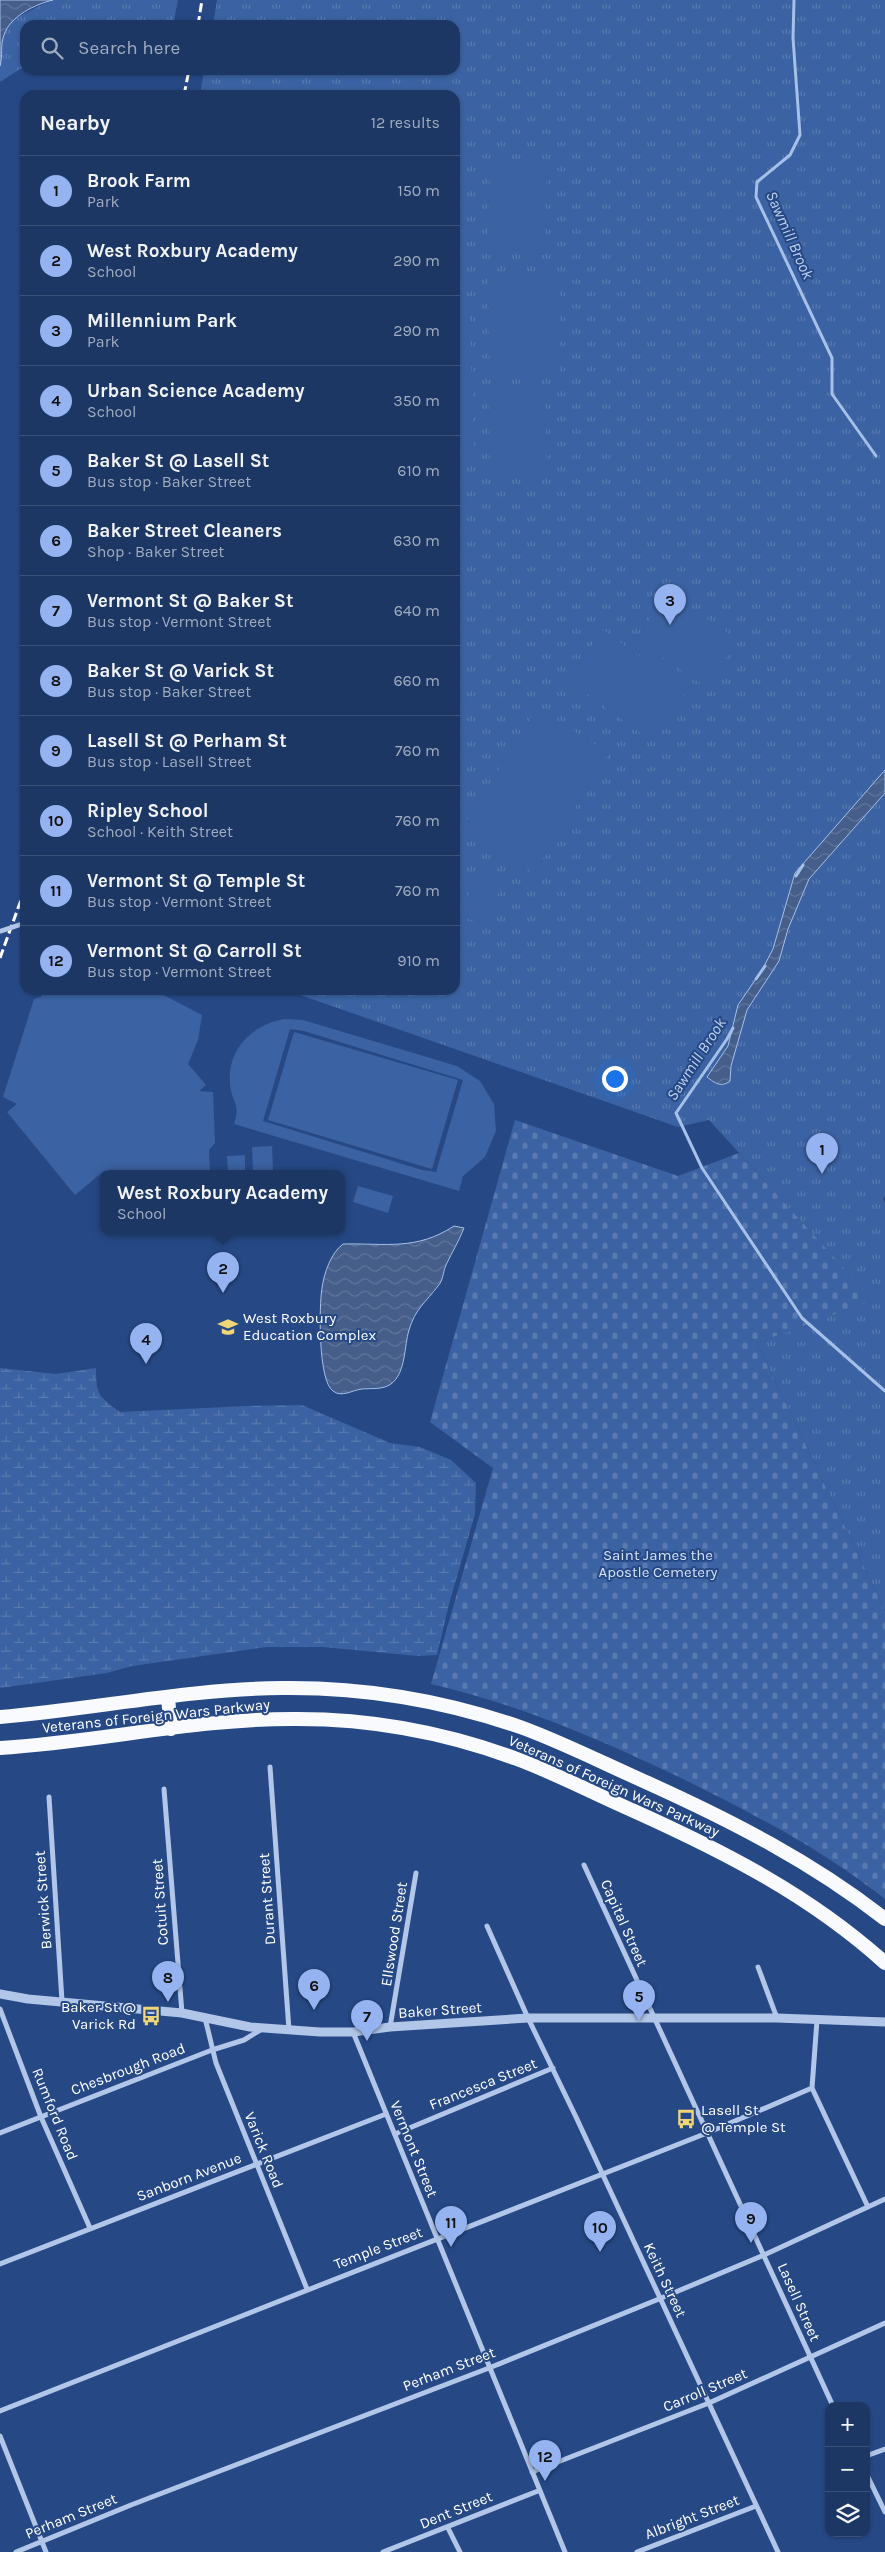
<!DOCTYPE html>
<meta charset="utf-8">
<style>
:root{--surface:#1c3764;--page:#253f6a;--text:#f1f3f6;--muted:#a0acbf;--line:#3a5178;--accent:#95b2f1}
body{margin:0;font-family:Karla,sans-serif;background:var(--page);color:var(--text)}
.controls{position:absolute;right:15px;bottom:15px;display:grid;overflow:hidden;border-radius:10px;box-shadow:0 1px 4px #0004}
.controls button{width:45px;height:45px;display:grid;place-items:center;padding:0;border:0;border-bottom:1px solid var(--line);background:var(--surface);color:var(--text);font:25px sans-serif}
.you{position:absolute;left:614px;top:1078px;width:18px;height:18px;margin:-12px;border:4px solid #fff;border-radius:50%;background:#1a73e8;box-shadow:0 0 0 8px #1a73e833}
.badge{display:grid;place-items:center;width:32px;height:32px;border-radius:50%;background:var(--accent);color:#111;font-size:16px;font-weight:700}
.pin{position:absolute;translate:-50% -41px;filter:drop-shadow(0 1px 2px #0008)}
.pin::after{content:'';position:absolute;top:26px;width:18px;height:15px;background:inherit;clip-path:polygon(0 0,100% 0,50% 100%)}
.popup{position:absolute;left:100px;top:1170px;width:245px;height:65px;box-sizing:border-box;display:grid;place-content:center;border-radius:10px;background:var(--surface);filter:drop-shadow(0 1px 4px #0005);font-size:16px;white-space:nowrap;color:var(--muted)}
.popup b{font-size:19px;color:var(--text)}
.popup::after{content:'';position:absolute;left:50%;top:100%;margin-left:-10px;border:10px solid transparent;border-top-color:var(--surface)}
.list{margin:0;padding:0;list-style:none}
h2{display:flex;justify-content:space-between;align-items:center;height:65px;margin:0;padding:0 20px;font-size:21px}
h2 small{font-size:16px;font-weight:400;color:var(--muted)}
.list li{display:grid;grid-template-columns:32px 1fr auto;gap:15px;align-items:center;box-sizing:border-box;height:70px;padding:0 20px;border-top:1px solid var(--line)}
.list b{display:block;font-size:19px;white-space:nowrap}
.list p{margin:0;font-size:16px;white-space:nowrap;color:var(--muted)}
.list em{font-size:16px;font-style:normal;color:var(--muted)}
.icon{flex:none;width:28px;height:28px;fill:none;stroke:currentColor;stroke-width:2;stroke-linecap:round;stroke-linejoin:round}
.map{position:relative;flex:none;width:885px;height:2552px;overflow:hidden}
.search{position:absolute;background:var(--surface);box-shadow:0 1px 4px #0004;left:20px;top:20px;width:440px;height:55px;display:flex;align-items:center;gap:12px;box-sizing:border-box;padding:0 18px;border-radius:15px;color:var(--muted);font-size:19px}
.panel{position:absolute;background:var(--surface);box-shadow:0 1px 4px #0004;left:20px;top:90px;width:440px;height:905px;border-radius:15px}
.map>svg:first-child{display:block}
.wetland{fill:url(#wetland-marsh)}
.cemetery{fill:url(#cemetery-stones)}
.park{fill:url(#park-tufts)}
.pitch{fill:#3b62a2;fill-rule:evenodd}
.water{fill:url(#water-waves);stroke:#a5c0e9}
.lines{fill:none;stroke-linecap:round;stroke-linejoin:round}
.stream{stroke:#a5c0e9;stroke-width:3}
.minor{stroke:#b1c6e8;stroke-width:5}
.tertiary{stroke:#b1c6e8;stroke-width:9}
.trunk{stroke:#f9fafe;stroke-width:14}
.rail{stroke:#fff;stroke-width:3;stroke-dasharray:9 4;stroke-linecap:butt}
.minor-bridge{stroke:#b1c6e8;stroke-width:5}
.labels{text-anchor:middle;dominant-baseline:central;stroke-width:4;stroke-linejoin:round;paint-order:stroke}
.poi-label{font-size:15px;fill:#fff;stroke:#264986;text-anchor:start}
.park-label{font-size:15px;fill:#d4e2f6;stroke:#264986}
.street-label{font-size:15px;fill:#fff;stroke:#264986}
.water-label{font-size:16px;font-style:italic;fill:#bcd0ef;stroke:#264986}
</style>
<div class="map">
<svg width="885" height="2552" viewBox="0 0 885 2552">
<defs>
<pattern id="wetland-marsh" width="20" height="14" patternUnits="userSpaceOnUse" patternTransform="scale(1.25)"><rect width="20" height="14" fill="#3b62a2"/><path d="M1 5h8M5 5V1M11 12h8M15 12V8" fill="none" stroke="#587ab0"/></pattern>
<pattern id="cemetery-stones" width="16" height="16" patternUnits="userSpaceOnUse" patternTransform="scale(1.25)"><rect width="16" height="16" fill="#3b62a2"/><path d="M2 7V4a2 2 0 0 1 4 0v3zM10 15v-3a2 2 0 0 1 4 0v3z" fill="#587ab0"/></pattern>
<pattern id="park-tufts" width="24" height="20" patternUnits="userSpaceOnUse" patternTransform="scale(1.25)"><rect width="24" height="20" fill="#3b62a2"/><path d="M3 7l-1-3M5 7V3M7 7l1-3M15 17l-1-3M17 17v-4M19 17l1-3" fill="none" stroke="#587ab0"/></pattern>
<pattern id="water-waves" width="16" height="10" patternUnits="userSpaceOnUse" patternTransform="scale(1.25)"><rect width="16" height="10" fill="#455e8a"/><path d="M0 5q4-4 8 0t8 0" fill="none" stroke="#61769c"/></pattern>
</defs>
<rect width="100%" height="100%" fill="#264986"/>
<path class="wetland" d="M0,1368L56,1374L96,1368C96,1395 99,1397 120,1412L247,1406L302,1405L390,1443L420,1447L451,1460L476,1483L475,1514L449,1604L437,1655L418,1656L323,1647H267L132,1666L107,1673L0,1688Z"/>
<path class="cemetery" d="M515,1120L678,1176L739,1153L874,1300L757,1343L885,1611V1899C823,1850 754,1814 683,1779C599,1739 521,1705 431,1684L493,1468L430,1422Z"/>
<path class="park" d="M51,0H178L173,25H25V66L0,82V26Z
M217,0H885V1195L883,1199L885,1203V1611L757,1343L873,1300L709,1120L678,1127L286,990H455V95H200L204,70H455V25H213Z"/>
<path class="pitch" d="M490,164L547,165L545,250L488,249Z
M488,272L559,273L560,373L490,372Z
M455,297H469L474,453H455Z
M545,389L547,473L490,475L489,390Z
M668,592L738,640L706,687L636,639Z
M603,630L687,691L651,741L567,679Z
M537,708L609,753L534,873L462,828Z
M475,872L502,880L489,925L462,917Z
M43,990H154L202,1015L198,1040L188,1064L206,1085L199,1091L213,1092L215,1143L209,1150L210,1174H105V1170L75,1195L7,1112L17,1104L3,1097L34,999L41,997Z
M284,1019L303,1020L457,1066L480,1081L494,1104L496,1131L485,1157L463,1176L459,1191L234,1124C241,1103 232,1104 230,1084C227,1049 252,1025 284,1019ZM290,1029L304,1031L463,1080L436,1172L422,1170L263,1121Z
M294,1032L458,1080L432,1169L268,1120Z
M272,1146L273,1170L253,1171L252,1147Z
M245,1155V1174H228L227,1156Z
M358,1186L393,1196L388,1213L353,1202Z"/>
<path class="water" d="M0,0H53C36,4 10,16 4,35C0,45 3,56 0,66Z
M885,770V793L809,879L788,929L779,961L747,1010L731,1066L730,1081C721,1088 715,1083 707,1077L728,1046L738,1005L762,970L773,949L795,873Z
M454,1226L464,1228C459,1241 452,1252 446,1265C443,1272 443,1281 438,1286C426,1302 415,1309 409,1330C404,1346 406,1373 391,1384C382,1390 372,1388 362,1389C352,1390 342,1398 333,1391C318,1381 319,1306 322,1288C324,1273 331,1253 343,1244C385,1243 416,1251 454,1226Z"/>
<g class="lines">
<path class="stream" d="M794,0L793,38L800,135L790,155L757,182L756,197L832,358V394L876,456
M796,876L803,865
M756,979L765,966
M733,1028L727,1039L676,1113L702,1168L802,1318L885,1391"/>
<path class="minor" d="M270,1767L289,2030
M164,1789L182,2013
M49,1797L62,2001
M584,1865L833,2406
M487,1926L528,2018L576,2117L778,2552
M758,1967L777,2018
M0,2009L41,2117L90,2228
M205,2018L216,2063L307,2289
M390,2027L416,1873
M353,2032L565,2552
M812,2088L868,2207
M0,2133L212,2050L244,2040L262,2029
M395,2134L553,2068
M0,2264L386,2114
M0,2411L707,2133L812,2088L817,2020
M0,2436L46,2552
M866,2456L885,2449
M532,2472L709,2403L885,2323
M866,2473L885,2512
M448,2528L460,2552
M16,2552L131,2505L489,2368L659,2299L764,2255L885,2199
M383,2552L538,2491
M637,2552L756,2506"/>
<path class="tertiary" d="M0,1994L28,1999L182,2013L250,2027L320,2032H353L390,2027L528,2018H777L885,2022"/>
<path class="trunk" d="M168,1698L171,1729
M0,1717C94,1709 188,1689 282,1688C364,1687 446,1701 523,1728C566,1744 607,1765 648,1783C732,1821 812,1862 885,1919
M0,1748C100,1742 198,1718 298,1719C372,1719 447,1733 517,1759C557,1774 595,1794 634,1811C725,1852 811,1896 885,1963"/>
<path class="rail" d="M198,25L202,0
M184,95L189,70
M0,958L25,889"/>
<path class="minor-bridge" d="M1,931L25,923"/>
</g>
<defs>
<symbol id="school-bare" viewBox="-9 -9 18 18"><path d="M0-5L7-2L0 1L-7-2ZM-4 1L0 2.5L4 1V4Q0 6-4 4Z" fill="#f1d676" stroke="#264986" stroke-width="2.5" paint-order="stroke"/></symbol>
<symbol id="bus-bare" viewBox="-9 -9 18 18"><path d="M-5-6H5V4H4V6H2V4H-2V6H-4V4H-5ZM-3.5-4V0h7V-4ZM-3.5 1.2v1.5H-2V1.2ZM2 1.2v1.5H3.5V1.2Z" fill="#f1d676" stroke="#264986" stroke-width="2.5" paint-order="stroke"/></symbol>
</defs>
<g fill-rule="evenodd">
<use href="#school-bare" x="214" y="1313" width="28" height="28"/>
<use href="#bus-bare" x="137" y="2002" width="28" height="28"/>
<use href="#bus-bare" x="672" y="2105" width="28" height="28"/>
</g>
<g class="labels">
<g class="poi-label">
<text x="243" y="1318">West Roxbury<tspan x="243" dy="17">Education Complex</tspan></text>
<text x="136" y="2007" text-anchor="end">Baker St @<tspan x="136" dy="17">Varick Rd</tspan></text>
<text x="701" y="2110">Lasell St<tspan x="701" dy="17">@ Temple St</tspan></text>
</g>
<g class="park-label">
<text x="658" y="1555">Saint James the<tspan x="658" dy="17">Apostle Cemetery</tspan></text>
</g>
<g class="street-label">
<text transform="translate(156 1716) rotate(-6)">Veterans of Foreign Wars Parkway</text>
<text transform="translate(614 1786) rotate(24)">Veterans of Foreign Wars Parkway</text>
<text transform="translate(267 1899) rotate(-94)">Durant Street</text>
<text transform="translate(43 1900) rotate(-94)">Berwick Street</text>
<text transform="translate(160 1902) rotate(-94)">Cotuit Street</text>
<text transform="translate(624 1923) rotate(66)">Capital Street</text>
<text transform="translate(394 1934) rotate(-81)">Ellswood Street</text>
<text transform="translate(440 2010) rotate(-4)">Baker Street</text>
<text transform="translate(128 2069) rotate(-21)">Chesbrough Road</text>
<text transform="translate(483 2084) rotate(-22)">Francesca Street</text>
<text transform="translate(55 2114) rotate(68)">Rumford Road</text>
<text transform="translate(414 2149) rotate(68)">Vermont Street</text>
<text transform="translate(264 2150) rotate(68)">Varick Road</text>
<text transform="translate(189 2177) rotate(-21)">Sanborn Avenue</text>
<text transform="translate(378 2248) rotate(-21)">Temple Street</text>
<text transform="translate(665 2280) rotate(65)">Keith Street</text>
<text transform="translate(799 2302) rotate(66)">Lasell Street</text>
<text transform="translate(449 2369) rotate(-21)">Perham Street</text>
<text transform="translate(705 2390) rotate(-23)">Carroll Street</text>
<text transform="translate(456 2510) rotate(-22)">Dent Street</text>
<text transform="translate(71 2516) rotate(-22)">Perham Street</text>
<text transform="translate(692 2517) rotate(-21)">Albright Street</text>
</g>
<g class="water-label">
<text transform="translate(790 235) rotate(66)">Sawmill Brook</text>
<text transform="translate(696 1059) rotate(-57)">Sawmill Brook</text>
</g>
</g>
</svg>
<div class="controls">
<button>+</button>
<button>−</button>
<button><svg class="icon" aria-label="layers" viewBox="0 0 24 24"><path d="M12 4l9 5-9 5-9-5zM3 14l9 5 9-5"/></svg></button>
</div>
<div class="you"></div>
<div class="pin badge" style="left:822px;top:1174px">1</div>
<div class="pin badge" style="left:223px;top:1293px">2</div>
<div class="popup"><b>West Roxbury Academy</b>School</div>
<div class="pin badge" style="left:670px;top:625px">3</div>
<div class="pin badge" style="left:146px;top:1364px">4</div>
<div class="pin badge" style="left:639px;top:2021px">5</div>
<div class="pin badge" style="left:314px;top:2010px">6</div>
<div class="pin badge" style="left:367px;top:2041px">7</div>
<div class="pin badge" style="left:168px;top:2002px">8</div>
<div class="pin badge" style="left:751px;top:2243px">9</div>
<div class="pin badge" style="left:600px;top:2252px">10</div>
<div class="pin badge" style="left:451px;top:2247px">11</div>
<div class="pin badge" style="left:545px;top:2481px">12</div>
<div class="search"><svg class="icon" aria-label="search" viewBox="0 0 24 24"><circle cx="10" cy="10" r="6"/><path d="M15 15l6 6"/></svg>Search here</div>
<section class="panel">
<h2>Nearby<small>12 results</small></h2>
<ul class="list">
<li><span class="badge">1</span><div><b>Brook Farm</b><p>Park</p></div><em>150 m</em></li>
<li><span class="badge">2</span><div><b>West Roxbury Academy</b><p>School</p></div><em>290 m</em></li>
<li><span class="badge">3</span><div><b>Millennium Park</b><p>Park</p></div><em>290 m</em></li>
<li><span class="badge">4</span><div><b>Urban Science Academy</b><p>School</p></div><em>350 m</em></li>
<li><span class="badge">5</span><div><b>Baker St @ Lasell St</b><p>Bus stop · Baker Street</p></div><em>610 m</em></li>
<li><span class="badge">6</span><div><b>Baker Street Cleaners</b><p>Shop · Baker Street</p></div><em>630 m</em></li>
<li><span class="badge">7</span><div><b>Vermont St @ Baker St</b><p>Bus stop · Vermont Street</p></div><em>640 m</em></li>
<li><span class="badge">8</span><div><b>Baker St @ Varick St</b><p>Bus stop · Baker Street</p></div><em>660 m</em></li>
<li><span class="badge">9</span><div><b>Lasell St @ Perham St</b><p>Bus stop · Lasell Street</p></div><em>760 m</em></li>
<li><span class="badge">10</span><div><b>Ripley School</b><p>School · Keith Street</p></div><em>760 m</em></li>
<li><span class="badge">11</span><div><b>Vermont St @ Temple St</b><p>Bus stop · Vermont Street</p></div><em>760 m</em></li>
<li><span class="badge">12</span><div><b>Vermont St @ Carroll St</b><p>Bus stop · Vermont Street</p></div><em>910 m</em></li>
</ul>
</section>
</div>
